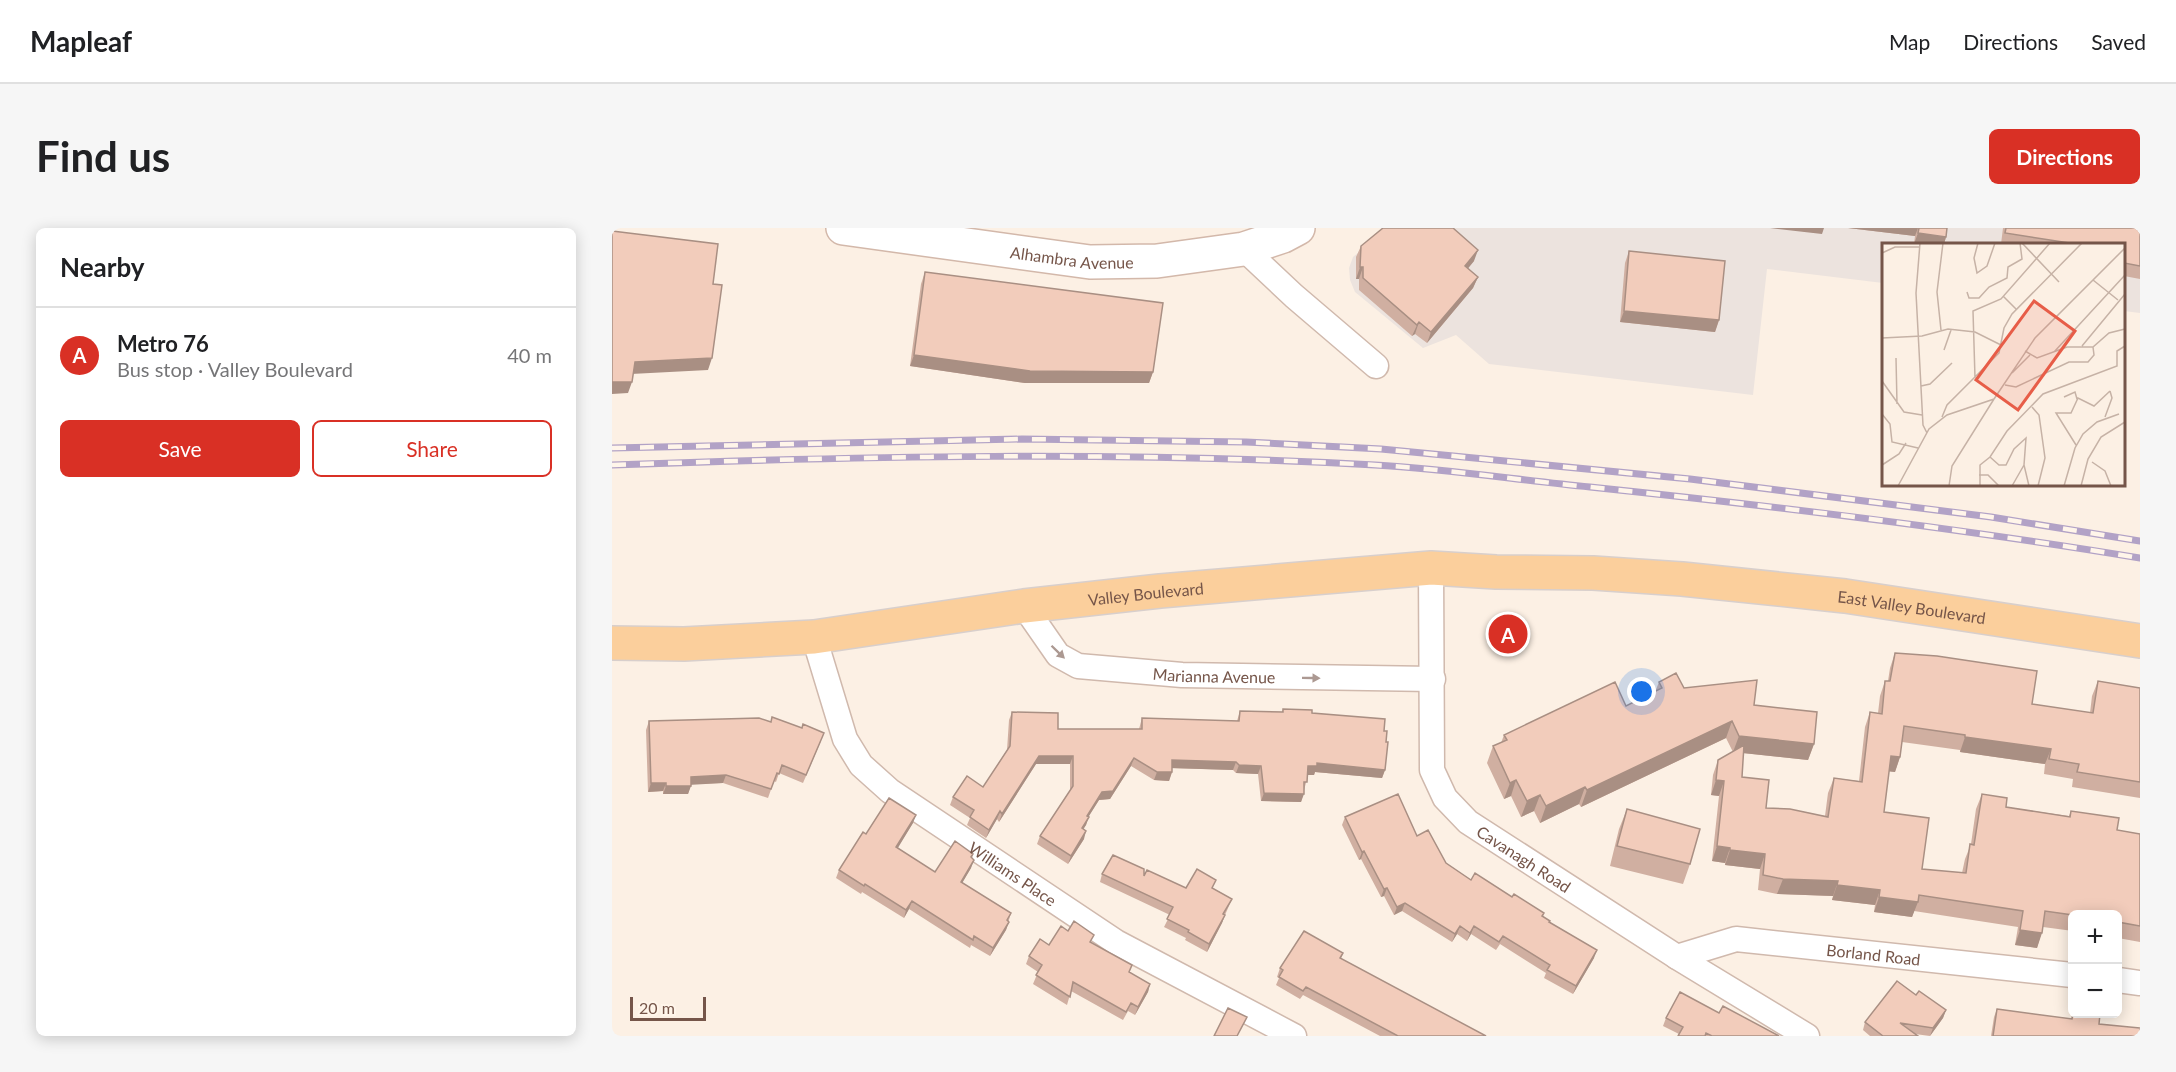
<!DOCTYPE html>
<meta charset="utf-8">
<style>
:root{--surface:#fff;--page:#f6f6f6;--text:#202124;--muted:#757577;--line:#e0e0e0;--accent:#d93025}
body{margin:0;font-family:Lato,sans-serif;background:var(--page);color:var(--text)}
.controls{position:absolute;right:18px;bottom:18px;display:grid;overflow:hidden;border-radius:9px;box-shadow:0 3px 15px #0003}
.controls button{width:54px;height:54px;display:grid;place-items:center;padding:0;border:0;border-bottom:2px solid var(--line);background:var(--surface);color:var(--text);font:30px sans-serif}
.scale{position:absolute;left:18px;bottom:15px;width:76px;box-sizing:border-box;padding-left:6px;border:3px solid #755549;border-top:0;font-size:16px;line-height:21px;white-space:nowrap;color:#755549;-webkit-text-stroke:4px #fff5ea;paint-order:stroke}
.you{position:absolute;left:1030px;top:464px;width:21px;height:21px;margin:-15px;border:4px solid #fff;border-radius:50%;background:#1a73e8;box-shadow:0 0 0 9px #1a73e833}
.badge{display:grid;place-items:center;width:39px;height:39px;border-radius:50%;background:var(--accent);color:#fff;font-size:20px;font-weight:700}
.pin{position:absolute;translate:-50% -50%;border:3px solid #fff;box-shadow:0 2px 6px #0006}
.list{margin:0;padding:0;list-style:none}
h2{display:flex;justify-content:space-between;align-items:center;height:78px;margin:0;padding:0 24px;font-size:26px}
h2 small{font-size:20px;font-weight:400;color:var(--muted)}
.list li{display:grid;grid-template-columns:39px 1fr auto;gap:18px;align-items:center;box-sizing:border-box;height:96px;padding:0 24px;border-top:2px solid var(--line)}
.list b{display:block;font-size:22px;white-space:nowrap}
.list p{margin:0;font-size:20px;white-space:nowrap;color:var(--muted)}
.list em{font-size:20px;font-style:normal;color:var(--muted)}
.actions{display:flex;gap:12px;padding:18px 24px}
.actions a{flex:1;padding:14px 0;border:2px solid var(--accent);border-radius:9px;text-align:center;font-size:21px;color:var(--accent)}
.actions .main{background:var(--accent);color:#fff}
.map{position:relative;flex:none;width:1528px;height:808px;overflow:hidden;border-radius:9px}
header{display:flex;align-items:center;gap:36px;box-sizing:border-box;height:84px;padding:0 30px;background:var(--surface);border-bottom:2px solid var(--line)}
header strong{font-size:28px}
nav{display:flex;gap:33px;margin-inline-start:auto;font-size:21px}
.intro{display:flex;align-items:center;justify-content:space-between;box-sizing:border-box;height:144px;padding:0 36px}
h1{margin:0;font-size:42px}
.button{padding:15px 27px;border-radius:9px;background:var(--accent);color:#fff;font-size:21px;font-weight:700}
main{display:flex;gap:36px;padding:0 36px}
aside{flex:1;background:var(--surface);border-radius:9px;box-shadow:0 3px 15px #0003}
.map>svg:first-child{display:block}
.industrial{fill:#ece3de}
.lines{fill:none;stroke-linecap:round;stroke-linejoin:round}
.minor-casing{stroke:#d0b9ad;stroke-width:27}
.secondary-casing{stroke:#d3b8aa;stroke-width:36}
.primary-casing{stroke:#d8cfcc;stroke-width:36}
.minor{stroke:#fff;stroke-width:24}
.secondary{stroke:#fff;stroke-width:33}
.primary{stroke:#fbcf9c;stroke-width:33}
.rail-casing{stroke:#b2a2c6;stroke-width:7}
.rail{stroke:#fff5ea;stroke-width:4.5;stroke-dasharray:14;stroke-linecap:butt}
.wall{fill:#d0afa1}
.shaded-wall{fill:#a98f83}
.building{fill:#f2ccbb;stroke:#a98f83;stroke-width:1.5}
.oneway{fill:#ac9992}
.labels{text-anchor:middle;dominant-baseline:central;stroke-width:5;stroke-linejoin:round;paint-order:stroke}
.street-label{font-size:16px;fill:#755549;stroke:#fff5ea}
.inset-road{fill:none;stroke:#c6b2a6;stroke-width:1.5}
.view{fill:#e75d48;fill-opacity:0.15;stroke:#e75d48;stroke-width:3}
.inset-edge{fill:none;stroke:#755549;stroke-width:3}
</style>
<header>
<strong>Mapleaf</strong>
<nav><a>Map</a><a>Directions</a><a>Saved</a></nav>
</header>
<div class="intro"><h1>Find us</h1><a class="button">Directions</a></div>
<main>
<aside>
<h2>Nearby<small></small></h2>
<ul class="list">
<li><span class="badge">A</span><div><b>Metro 76</b><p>Bus stop · Valley Boulevard</p></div><em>40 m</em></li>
</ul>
<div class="actions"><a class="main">Save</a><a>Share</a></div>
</aside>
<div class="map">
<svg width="1528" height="808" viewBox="0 0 1528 808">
<rect width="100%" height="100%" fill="#fcf0e4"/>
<path class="industrial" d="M776,0H1528V85L1512,83V16H1272L1271,55L1155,41L1141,167L877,136L844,107L811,120L743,64L738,52L737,40L741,29Z"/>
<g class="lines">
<defs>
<g id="minor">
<path d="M632,21L682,68L764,138"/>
<path id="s1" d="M819,340L820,542L833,570L856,594L1065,729L1195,808"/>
<path id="s2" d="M412,378L446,427L466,438L570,447L821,451"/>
<path id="s3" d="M202,409L233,511L249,537L278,563L504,714L682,808"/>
<path id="s4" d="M1065,729L1124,711L1460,747"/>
<path d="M1506,752L1528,755"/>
</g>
<g id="secondary">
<path id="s5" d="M231,0L478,34L545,33L632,21L671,8L686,0"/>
</g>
<g id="primary">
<path id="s6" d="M0,415L72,416L202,409L412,378L548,363L819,340L884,344L981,345L1070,351L1233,368L1528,413"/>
</g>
</defs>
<use href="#minor" class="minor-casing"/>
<use href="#secondary" class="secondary-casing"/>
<use href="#primary" class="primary-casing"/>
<use href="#minor" class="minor"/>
<use href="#secondary" class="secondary"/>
<use href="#primary" class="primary"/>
<defs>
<path id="rail" d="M0,220L410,211L634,214L769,221L1078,251L1379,289L1528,313
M0,237C254,228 509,223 763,237C835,241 906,252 978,259C1162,278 1345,300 1528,330"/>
</defs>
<use href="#rail" class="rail-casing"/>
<use href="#rail" class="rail"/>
</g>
<path class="wall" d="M1236,0H1335L1334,9L1332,16H1302L1303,8Z
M1391,0H1528V51L1512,48V16H1389Z
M749,18L862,33L856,40L866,49L861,60L815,115L803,106L800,108L747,62V51H744V29Z
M1017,23L1107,92L1103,104L1008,94L1013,35Z
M313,44L541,144L537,155H413L298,138L309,56Z
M1283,425L1420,476L1478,485L1480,468L1486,453L1528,460V570L1460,559L1461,551L1432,546L1433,536L1348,524V522L1290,514L1288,529L1283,544L1277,543L1272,584L1310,641L1350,645L1353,631L1359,616L1364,581L1370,566L1394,579L1457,588L1459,583L1505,602L1528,606V714L1506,710V687H1461V703L1431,699L1425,720L1403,717L1406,699L1302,683L1300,689L1262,684L1263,677L1220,672L1221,668L1165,666L1146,662L1148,641L1113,637V635L1100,633L1107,568L1099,567L1101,547L1106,532L1121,524L1114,510L969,579L967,576L928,595L922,583L909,589L899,568L892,571L875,535L881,518L889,515L892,507L1014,478L1043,464L1047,454L1142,477L1202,516L1196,532L1131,525L1130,549L1154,580L1213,588L1216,565L1222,550L1247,553L1253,499L1258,484L1266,485L1268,468L1273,453H1276L1278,440Z
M671,481L700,485L772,503L773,542L770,550L703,544L702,547H696L689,574L649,573L646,546L624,545L621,542L560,540V544L557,553L542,552L519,538L498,571L487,572L476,589L474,597L471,601L472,611L456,636L425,616L428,608L458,562V536H424L387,594L385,591L374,610L355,597L358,590L338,577L341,569L371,559L395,522L397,492L400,484L446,501H527L530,490L625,493L628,483L670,484Z
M37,493L209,513L191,555L167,545L164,554L162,553L156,570L111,555L79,556L76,566H51V563L36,564L34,502Z
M1015,581L1078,636L1071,656L998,638L1007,601Z
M733,589L805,608L834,635L859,652L900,669L932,685L931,689L937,695L982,730L961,766L932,750L934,745L888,716L884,722L859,706L855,713L845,706L840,714L790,683L782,687L772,668L769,669L749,631L747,632L730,597Z
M301,595L285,620L323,644L361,626L360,630L359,640L350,655L399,685L394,702L378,728L359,717L358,720L297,681L292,690L250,664L249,666L224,650L227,642L254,606Z
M490,646L532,648L574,660H601L620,671L613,687L610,695L595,724L573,712L574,710L552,699L558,687L488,654Z
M456,703L479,715L517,744L538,756L536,764L523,787L516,783L511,792L459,763L455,777L421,756L426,744L414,736L417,728L437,717Z
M731,725L729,731L874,808H768L691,767L688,771L664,757L667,750L665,749L668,740Z
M1304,767L1334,782L1331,790L1318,808L1303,806L1306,808H1258L1251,802L1253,794Z
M1385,781L1459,791L1461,786H1484L1487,796L1528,808H1379L1382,789Z
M1107,785L1167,808H1066L1067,806L1051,798L1054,790Z"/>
<path class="shaded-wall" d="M1158,0H1212L1210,6Z
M1236,0H1306L1303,8Z
M1306,5L1334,9L1332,16H1302Z
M866,22L862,33L849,49L853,38Z
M748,39H751L747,51H744Z
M866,49L861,60L815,115L819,104Z
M1012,83L1107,92L1103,104L1008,94Z
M807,94L803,106L800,108L805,97Z
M302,127L541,144L537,155H413L298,138Z
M100,130L96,142L19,146L23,134Z
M0,154H20L16,165L0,166Z
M1120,493L1114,510L969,579L975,562Z
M1127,508L1202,516L1196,532L1121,524Z
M1353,509L1439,521L1433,536L1348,524Z
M427,528H461L458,536H424L387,594L390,586Z
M1279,528L1288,529L1283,544L1273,543Z
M522,530L519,538L498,571L487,572L472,596L475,588L490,564Z
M560,532L624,534L621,542L557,540Z
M705,535L773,542L770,550L703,544L702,547H693L696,538Z
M627,537L649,538L646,546L624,545Z
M545,544H560L557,553L542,552Z
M114,547L111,555L76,557L79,549Z
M904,552L899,568L892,571L898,555Z
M1104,552L1112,553L1107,568L1099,567Z
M39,555H54L51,563L36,564Z
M54,558H79L76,566H51Z
M973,559L967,576L928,595L934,578Z
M652,565L692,566L689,574L649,573Z
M928,567L922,583L909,589L915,573Z
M388,583L385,591L374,610L377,602Z
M304,587L301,595L281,628L284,619Z
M477,589L474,597L467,608L470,600Z
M474,603L472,611L456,636L459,628Z
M1105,618L1118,620L1113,635L1100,633Z
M1118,622L1153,626L1148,641L1113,637Z
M752,623L749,631L747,632L750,624Z
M362,632L359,640L346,662L349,654Z
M1171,651L1226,653L1221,668L1165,666Z
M1225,657L1268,662L1263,677L1220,672Z
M775,660L772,668L769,669L772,661Z
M1267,669L1306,674L1300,689L1262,684Z
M300,673L297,681L292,690L294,682Z
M793,675L790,683L782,687L785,679Z
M613,687L610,695L595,724L597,716Z
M397,694L394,702L378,728L381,720Z
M848,698L845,706L840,714L843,706Z
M862,698L859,706L855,713L858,705Z
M1408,702L1430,705L1425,720L1403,717Z
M985,722L982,730L961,766L964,758Z
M538,756L536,764L523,787L526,779Z
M1334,782L1331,790L1318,808L1321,800Z"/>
<path class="building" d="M771,0H841L866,22L853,38L866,49L819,104L807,94L805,97L751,50V39H748L749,18Z
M1307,0H1335L1334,9L1306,5Z
M1394,0H1528V38L1512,35V16H1464L1393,5Z
M0,3L106,16L101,56L110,57L100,130L23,134L20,154H0Z
M1017,23L1113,33L1107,92L1012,83Z
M313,44L551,75L541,144L418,143L302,127Z
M1283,425L1325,428L1425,443L1420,476L1481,485L1486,453L1528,460V554L1465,544L1467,536L1437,531L1439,521L1353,509V507L1292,498L1288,529L1279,528L1272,584L1317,590L1310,641L1354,645L1358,616L1362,617L1370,566L1395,570L1394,579L1458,589L1459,583L1507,590L1505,602L1528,606V698L1506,694V687H1461L1433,683L1430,705L1408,702L1411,683L1307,667L1306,674L1267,669L1268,662L1225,657L1226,653L1171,651L1151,647L1153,626L1118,622V620L1105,618L1112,553L1104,552L1106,532L1132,517L1130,549L1157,552L1154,580L1178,581L1216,589L1222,550L1250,554L1258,484L1270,486L1273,453H1278Z
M1064,445L1072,460L1145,452L1142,477L1205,484L1202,516L1127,508L1120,493L975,562L973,559L934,578L928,567L915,573L904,552L898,555L881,518L895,512L892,507L1003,454L1014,478L1050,460L1047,454Z
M671,481L700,482V485L773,491L772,503H775L774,514H776L773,542L705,535V538H696L695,554H692V566L652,565L649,538L627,537L624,534L560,532V544H545L522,530L501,563L490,564L475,588L477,589L470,600L474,603L459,628L428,608L461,558V528H427L390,586L388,583L377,602L358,589L362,582L341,569L355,548L371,559L398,518L400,484L446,485V501H530V490L627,493L628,483L671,484Z
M160,489L190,500L191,496L212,505L194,547L170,537L167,546L165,545L159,561L114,547L79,549V558H54V555H39L37,493L147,490L159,494Z
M786,566L805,608L816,602L834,635L859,652L863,645L900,669L902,666L932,685L930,688L938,693L937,694L985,722L964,758L935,742L938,737L891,708L887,714L862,698L858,705L848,698L843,706L793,675L785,679L775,660L772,661L752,623L750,624L733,589Z
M277,570L304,587L284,619L323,644L343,613L361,626L359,629L362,632L349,654L399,685L395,692L397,694L381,720L362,708L361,712L300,673L294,682L253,656L252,658L227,642L251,604L254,606Z
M1015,581L1088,601L1078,636L1005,618Z
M501,627L532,641V648L535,642L574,660L585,641L604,652L600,660L620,671L611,686L613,687L597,716L576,704L577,702L555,691L561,679L490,646Z
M462,693L482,707L478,714L520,737L517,744L538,756L526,779L519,775L514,784L461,754L458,769L424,747L430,737L417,728L428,711L437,717L449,698L456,703Z
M692,703L731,725L728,730L874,808H786L694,759L691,763L667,749L671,742L668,740Z
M1285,753L1304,767L1307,763L1334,782L1321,800L1288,795L1306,808H1271L1253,794Z
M1068,764L1107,785L1111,778L1167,808H1100L1094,805L1093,808H1066L1071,799L1054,790Z
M616,780L635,789L625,808H602Z
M1385,781L1460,791L1461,786H1488L1487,796L1528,800V808H1381Z"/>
<defs><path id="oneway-solid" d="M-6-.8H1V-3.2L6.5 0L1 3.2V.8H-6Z" transform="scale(1.5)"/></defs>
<g class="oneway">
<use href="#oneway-solid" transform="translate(446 424) rotate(44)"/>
<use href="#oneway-solid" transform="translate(699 450) rotate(1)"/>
</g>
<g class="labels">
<g class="street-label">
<text stroke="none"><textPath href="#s5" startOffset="231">Alhambra Avenue</textPath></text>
<text stroke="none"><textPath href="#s6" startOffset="537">Valley Boulevard</textPath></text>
<text stroke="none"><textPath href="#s6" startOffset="1306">East Valley Boulevard</textPath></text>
<text stroke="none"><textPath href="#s2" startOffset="219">Marianna Avenue</textPath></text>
<text stroke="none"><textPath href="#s1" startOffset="333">Cavanagh Road</textPath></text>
<text stroke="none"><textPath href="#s3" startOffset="324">Williams Place</textPath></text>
<text stroke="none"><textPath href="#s4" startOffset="200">Borland Road</textPath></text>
</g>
</g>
<g transform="translate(1270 15)">
<rect width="243" height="243" fill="#fcf0e4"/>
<path class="inset-road" d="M38,0L34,50L41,182L45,190M96,0L92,15L95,30L105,23L113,0M140,0L177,39M0,10L13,4H38M211,37L236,57M85,49L87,55H97L107,44L125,35L126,24L140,16L138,0M121,53L134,66M59,87L55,49L61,0M0,95L40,93L66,86L93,89L119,102M200,103L243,51M62,107L69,87M143,108L155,115L185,104H211L227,90L243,86M172,109L243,32M14,115L15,161M130,130L148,112M93,135L91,68L119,56L168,0M0,138L22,169L40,172M123,142L134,144L187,119H206L212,112L211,104M39,143L48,141L70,120M182,154L193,149L195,156M150,164L157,172L163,215L156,243M0,171L8,181L10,199L36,205M60,174L65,162L117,110L122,85L130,71L200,0M223,174L230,155L228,148M194,202L174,170H189L196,155L212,163L228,148M108,214L117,222H124L132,206L144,195L142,222L147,243M210,219L223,228L229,243M0,222L17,211L24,200M97,232H106L117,243M16,243L47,186L65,172L112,156L153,95L243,5M67,243L70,223L112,156M98,243V222L108,214L125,188L161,151L235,123V108L243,103M130,243L142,222M182,243L193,205L201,191L215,179L237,171M199,243L206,216L219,194L243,179"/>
<path class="view" d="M152,58L193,88L136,167L94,137Z"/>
<rect width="243" height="243" class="inset-edge"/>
</g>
</svg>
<div class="controls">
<button>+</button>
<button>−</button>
</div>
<div class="scale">20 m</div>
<div class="you"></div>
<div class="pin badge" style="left:896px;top:406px">A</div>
</div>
</main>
